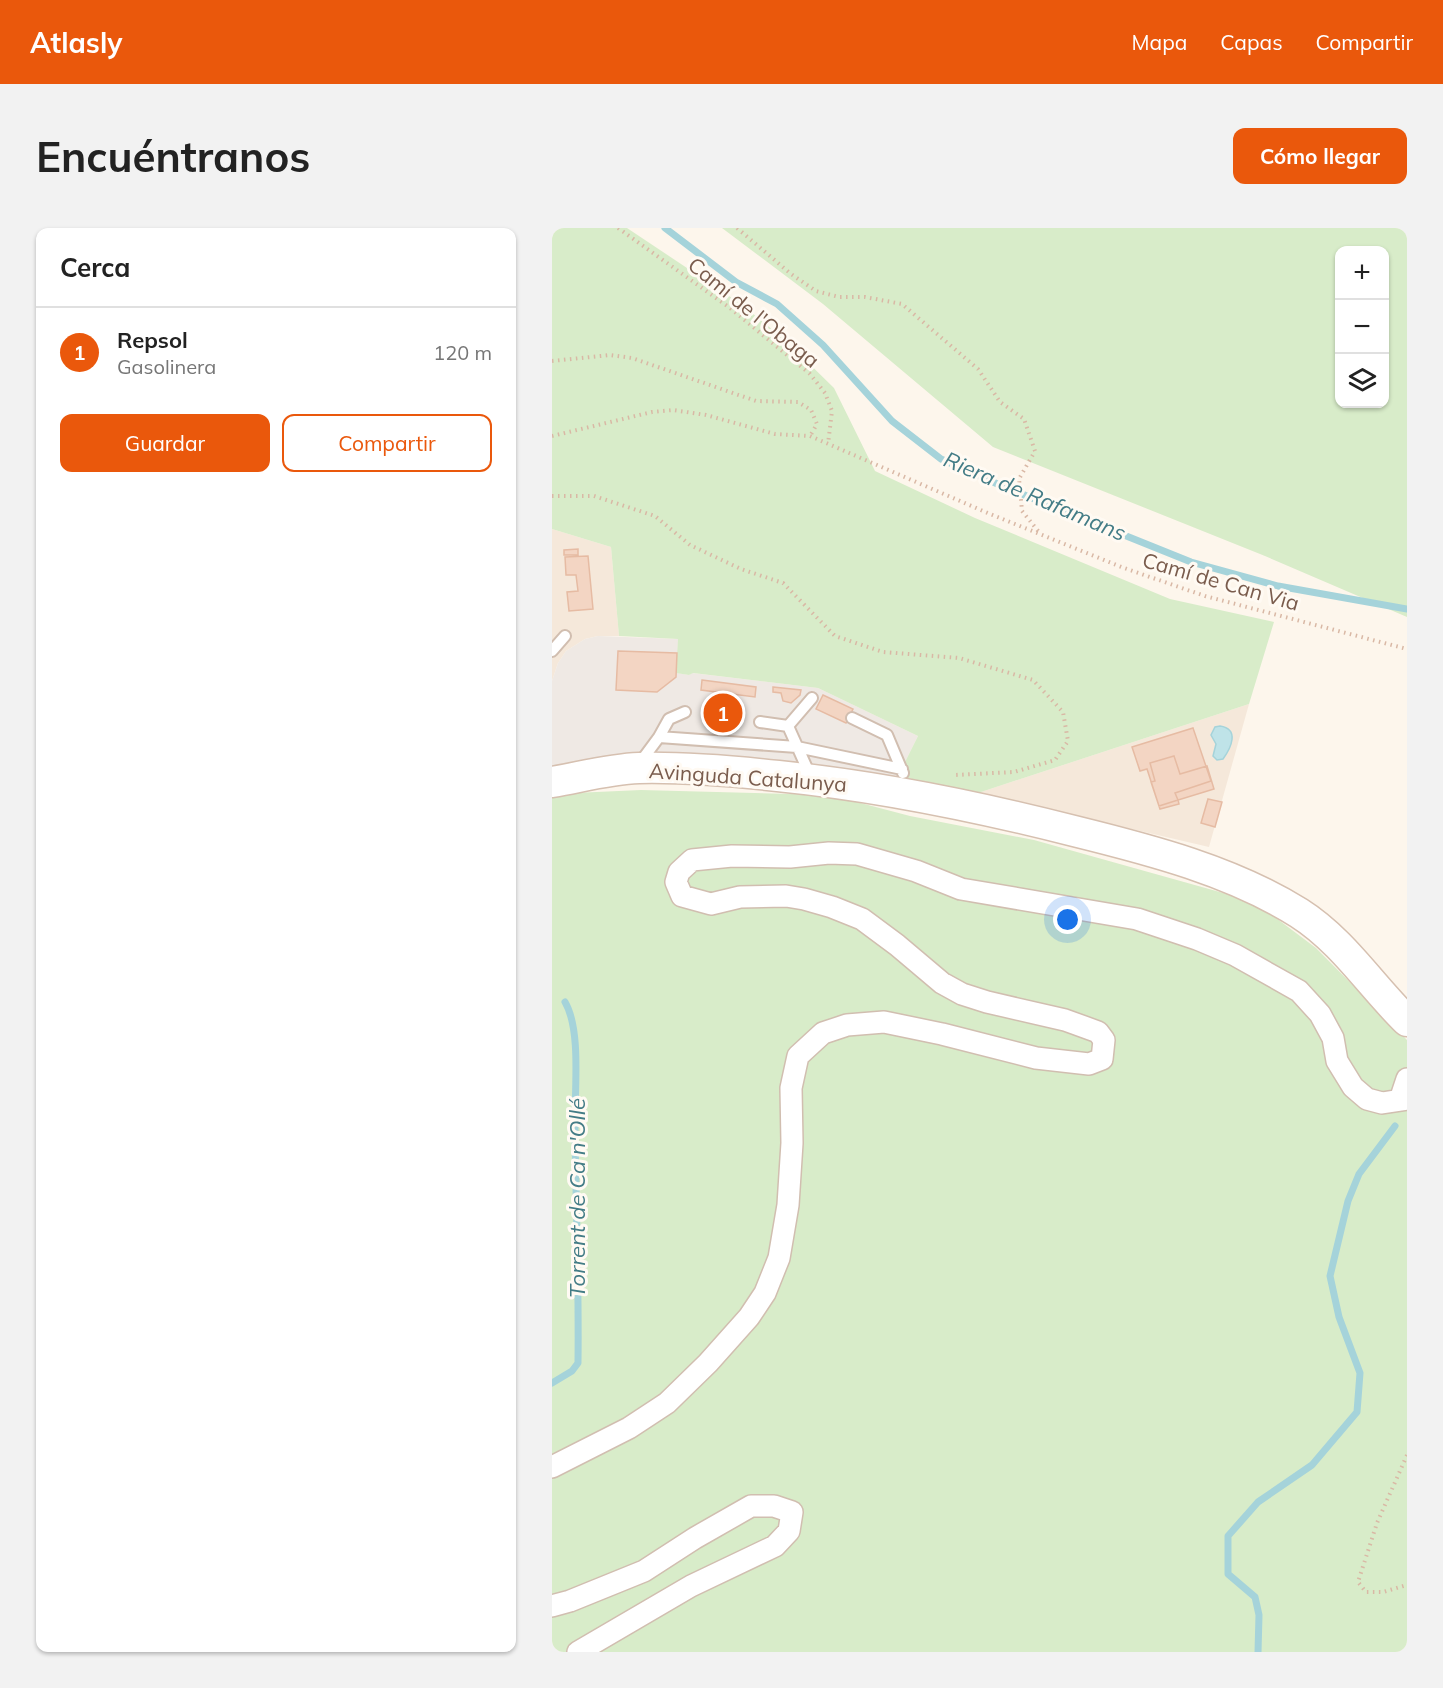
<!DOCTYPE html>
<html lang="es">
<meta charset="utf-8">
<style>
:root{--surface:#fff;--page:#f2f2f2;--text:#222;--muted:#767676;--line:#e0e0e0;--accent:#ea580c}
body{margin:0;font-family:Mulish,sans-serif;background:var(--page);color:var(--text)}
.controls{position:absolute;right:18px;top:18px;display:grid;overflow:hidden;border-radius:12px;box-shadow:0 2px 4px #0004}
.controls button{width:54px;height:54px;display:grid;place-items:center;padding:0;border:0;border-bottom:2px solid var(--line);background:var(--surface);color:var(--text);font:30px sans-serif}
.you{position:absolute;left:516px;top:692px;width:21px;height:21px;margin:-15px;border:4px solid #fff;border-radius:50%;background:#1a73e8;box-shadow:0 0 0 9px #1a73e833}
.badge{display:grid;place-items:center;width:39px;height:39px;border-radius:50%;background:var(--accent);color:#fff;font-size:20px;font-weight:700}
.pin{position:absolute;translate:-50% -50%;border:3px solid #fff;box-shadow:0 2px 6px #0006}
.list{margin:0;padding:0;list-style:none}
h2{display:flex;justify-content:space-between;align-items:center;height:78px;margin:0;padding:0 24px;font-size:26px}
h2 small{font-size:20px;font-weight:400;color:var(--muted)}
.list li{display:grid;grid-template-columns:39px 1fr auto;gap:18px;align-items:center;box-sizing:border-box;height:90px;padding:0 24px;border-top:2px solid var(--line)}
.list b{display:block;font-size:22px;white-space:nowrap}
.list p{margin:0;font-size:20px;white-space:nowrap;color:var(--muted)}
.list em{font-size:20px;font-style:normal;color:var(--muted)}
.actions{display:flex;gap:12px;padding:18px 24px}
.actions a{flex:1;padding:14px 0;border:2px solid var(--accent);border-radius:12px;text-align:center;font-size:21px;color:var(--accent)}
.actions .main{background:var(--accent);color:#fff}
.icon{flex:none;width:33px;height:33px;fill:none;stroke:currentColor;stroke-width:2;stroke-linecap:round;stroke-linejoin:round}
.map{position:relative;flex:none;width:855px;height:1424px;overflow:hidden;border-radius:12px}
header{display:flex;align-items:center;gap:36px;box-sizing:border-box;height:84px;padding:0 30px;background:var(--accent);color:#fff}
header strong{font-size:28px}
nav{display:flex;gap:33px;margin-inline-start:auto;font-size:21px}
.intro{display:flex;align-items:center;justify-content:space-between;box-sizing:border-box;height:144px;padding:0 36px}
h1{margin:0;font-size:42px}
.button{padding:15px 27px;border-radius:12px;background:var(--accent);color:#fff;font-size:21px;font-weight:700}
main{display:flex;gap:36px;padding:0 36px}
aside{flex:1;background:var(--surface);border-radius:12px;box-shadow:0 2px 4px #0004}
.map>svg:first-child{display:block}
.residential{fill:#f5e8da}
.industrial{fill:#efe9e4}
.green{fill:#d8ecc9;fill-rule:evenodd}
.water{fill:#bfe3e8;stroke:#a5d3da;stroke-width:1.5}
.lines{fill:none;stroke-linecap:round;stroke-linejoin:round}
.stream{stroke:#a5d3da;stroke-width:7}
.building{fill:#f3d5c3;stroke:#e6bba3;stroke-width:1.5}
.service-casing{stroke:#d1beb0;stroke-width:14}
.minor-casing{stroke:#d1beb0;stroke-width:24}
.secondary-casing{stroke:#d6c0b0;stroke-width:33}
.path{stroke:#d9b8a5;stroke-width:4;stroke-dasharray:1.5 4.5;stroke-linecap:butt}
.service{stroke:#fff;stroke-width:10}
.minor{stroke:#fff;stroke-width:21}
.secondary{stroke:#fff;stroke-width:30}
.labels{text-anchor:middle;dominant-baseline:central;stroke-width:6;stroke-linejoin:round;paint-order:stroke}
.street-label{font-size:21px;fill:#7a5c4d;stroke:#fffaf3}
.water-label{font-size:22px;font-style:italic;fill:#437c86;stroke:#fffaf3}
</style>
<header>
<strong>Atlasly</strong>
<nav><a>Mapa</a><a>Capas</a><a>Compartir</a></nav>
</header>
<div class="intro"><h1>Encuéntranos</h1><a class="button">Cómo llegar</a></div>
<main>
<aside>
<h2>Cerca<small></small></h2>
<ul class="list">
<li><span class="badge">1</span><div><b>Repsol</b><p>Gasolinera</p></div><em>120 m</em></li>
</ul>
<div class="actions"><a class="main">Guardar</a><a>Compartir</a></div>
</aside>
<div class="map">
<svg width="855" height="1424" viewBox="0 0 855 1424">
<rect width="100%" height="100%" fill="#fdf6ec"/>
<path class="residential" d="M0,301L59,319L67,408H46L33,411L14,423L6,435L0,453Z
M697,476L657,619L426,565Z"/>
<path class="industrial" d="M46,408L126,411L125,445L137,447L140,445L266,460L366,508L346,548L0,539V453L6,435L14,423L33,411Z"/>
<path class="green" d="M0,0H75L189,76L232,111L282,160L323,243L423,290L618,371L722,394L697,476L426,565L346,548L366,508L266,460L141,445L137,447L124,445L126,411L67,408L59,319L0,301Z
M170,0H855V389L713,328L441,219L271,76ZM788,22H832V176H788Z
M89,562L278,567L358,588L482,612L682,668L704,675L764,720L855,812V1424H0V566Z"/>
<path class="water" d="M668,498C688,501 679,520 671,531L665,532L661,528L664,516L659,507L663,499Z"/>
<g class="lines">
<path class="stream" d="M113,0L184,54L225,76L271,117L340,193L389,231L450,258L639,334L726,358L855,381
M0,1155L20,1143L26,1135C27,1057 24,979 23,901C22,866 30,803 13,774
M706,1424L707,1387L703,1369L676,1346V1308L706,1274L760,1237L805,1184L808,1145L787,1089L778,1048L796,973L807,946L843,898"/>
</g>
<path class="building" d="M26,321V327H12V322Z
M36,328L41,381L17,383L15,364L26,363L24,347H14L13,329Z
M66,423L125,425L124,449L105,464L64,462Z
M150,452L204,459L203,469L149,462Z
M221,459L249,462L248,467L239,475L231,473L229,465L221,464Z
M271,467L301,481L294,495L264,481Z
M641,500L659,553L623,565L626,572L607,578L595,541L588,543L580,519Z
M622,528L628,546L655,538L662,561L626,572L627,576L608,581L599,554L603,553L598,535Z
M656,571L670,574L663,599L649,595Z"/>
<g class="lines">
<defs>
<path id="service" d="M0,423L13,408
M300,490L335,507L351,545
M208,494L236,498L260,470
M236,498L258,547
M107,509L117,491L133,484
M87,536L107,509L245,519L350,541"/>
<path id="minor" d="M848,872L855,851
M0,1239L77,1200L115,1175L156,1135L197,1089L213,1065L227,1030L236,977L240,915L239,860L246,828L271,805L295,797L332,794L390,806L484,830L537,836L550,831L552,812L546,804L513,792L435,774L410,766L390,755L345,717L310,691L280,679L252,671L234,668L188,669L159,676L130,668L124,654L127,644L140,632L180,628L238,629L277,625L305,626L364,643L409,661L585,691L645,711L683,727L747,763L768,786L781,810L785,833L801,859L815,871L830,875L855,871
M0,1378L18,1373L92,1343L143,1310L199,1278H222L240,1284L237,1303L223,1318L139,1358L26,1424"/>
<path id="secondary" d="M0,554C29,549 58,541 87,540C133,539 180,543 226,548C326,558 424,578 522,603C599,622 680,643 747,685C791,713 819,758 855,793"/>
</defs>
<use href="#service" class="service-casing"/>
<use href="#minor" class="minor-casing"/>
<use href="#secondary" class="secondary-casing"/>
<path class="path" d="M66,0L178,80L258,146L273,165L280,183L276,216
M185,0L239,46L264,63L287,69H313L350,76L426,141L448,174L472,191L483,223L467,251L470,283L487,304
M0,133L58,127L80,130L204,173L246,174L259,182L265,196L258,208
M0,208L100,184L121,182L154,187L223,206L258,208L438,286L572,340L653,368L855,421
M0,268H42L103,288L138,317L189,341L231,355L283,408L331,424L407,430L481,452L511,484L516,513L503,532L462,544L403,547
M855,1227L825,1295L806,1354L814,1364H831L855,1357"/>
<use href="#service" class="service"/>
<use href="#minor" class="minor"/>
<use href="#secondary" class="secondary"/>
</g>
<g class="labels">
<g class="street-label">
<text transform="translate(202 84) rotate(39)">Camí de l'Obaga</text>
<text transform="translate(669 353) rotate(16)">Camí de Can Via</text>
<text transform="translate(196 549) rotate(4)">Avinguda Catalunya</text>
</g>
<g class="water-label">
<text transform="translate(483 268) rotate(23)">Riera de Rafamans</text>
<text transform="translate(25 970) rotate(-90)">Torrent de Ca n'Ollé</text>
</g>
</g>
</svg>
<div class="controls">
<button>+</button>
<button>−</button>
<button><svg class="icon" aria-label="layers" viewBox="0 0 24 24"><path d="M12 4l9 5-9 5-9-5zM3 14l9 5 9-5"/></svg></button>
</div>
<div class="you"></div>
<div class="pin badge" style="left:171px;top:485px">1</div>
</div>
</main>
